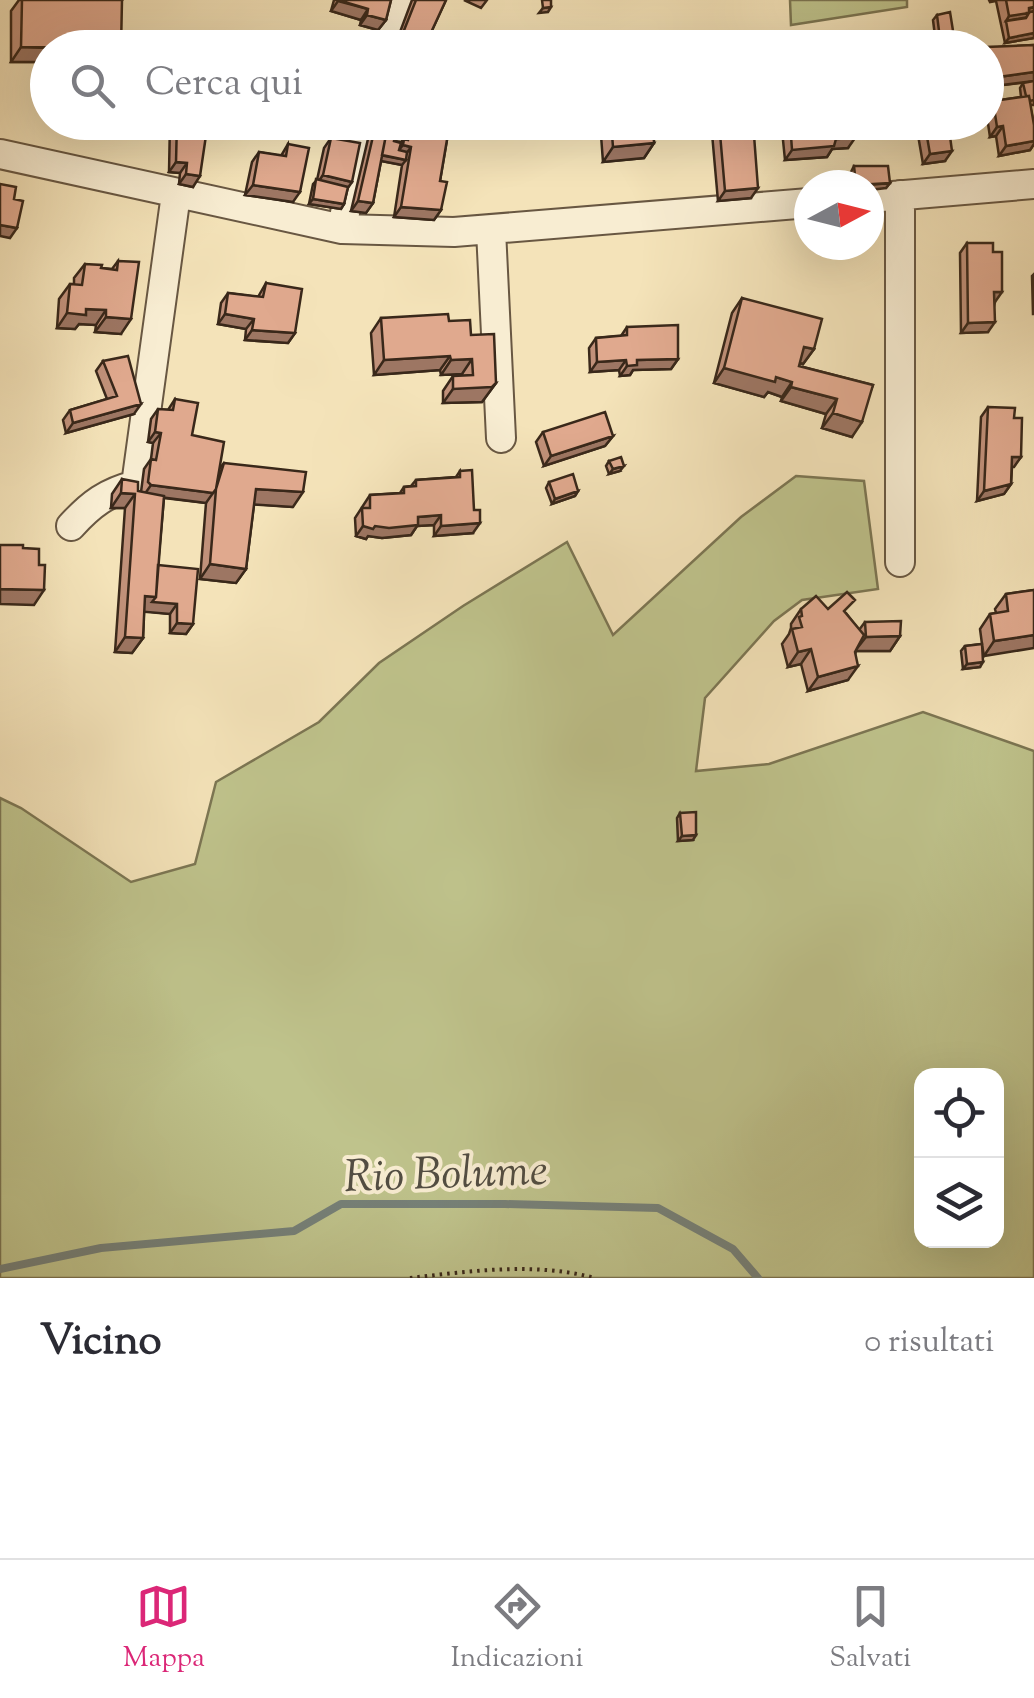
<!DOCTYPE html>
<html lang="it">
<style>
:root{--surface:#fff;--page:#f2f2f3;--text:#2b2b33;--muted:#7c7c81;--line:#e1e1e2;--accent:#db2777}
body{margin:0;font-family:"Sorts Mill Goudy",serif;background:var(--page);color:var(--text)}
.controls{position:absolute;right:30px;bottom:30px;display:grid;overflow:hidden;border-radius:20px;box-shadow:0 10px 40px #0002}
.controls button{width:90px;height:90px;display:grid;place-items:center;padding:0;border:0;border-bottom:2px solid var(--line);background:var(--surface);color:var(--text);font:50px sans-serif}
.compass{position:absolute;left:794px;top:170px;width:90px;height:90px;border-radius:50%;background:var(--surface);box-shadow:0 10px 40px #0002;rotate:83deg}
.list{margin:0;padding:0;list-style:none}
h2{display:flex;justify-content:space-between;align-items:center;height:130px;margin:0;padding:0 40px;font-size:42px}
h2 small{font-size:32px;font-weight:400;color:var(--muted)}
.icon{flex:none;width:55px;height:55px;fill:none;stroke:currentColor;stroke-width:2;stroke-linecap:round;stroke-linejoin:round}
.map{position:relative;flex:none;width:1034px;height:1278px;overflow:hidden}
.search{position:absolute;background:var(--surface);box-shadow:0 10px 40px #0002;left:30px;right:30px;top:30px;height:110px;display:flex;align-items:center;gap:25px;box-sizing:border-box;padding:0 35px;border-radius:55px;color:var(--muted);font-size:38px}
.sheet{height:280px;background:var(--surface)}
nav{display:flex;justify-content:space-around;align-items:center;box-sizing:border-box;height:140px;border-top:2px solid var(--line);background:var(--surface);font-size:28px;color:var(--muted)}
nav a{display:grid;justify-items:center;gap:5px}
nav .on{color:var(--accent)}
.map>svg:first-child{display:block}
.green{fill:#bfc38c;stroke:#7c7653;stroke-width:2.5;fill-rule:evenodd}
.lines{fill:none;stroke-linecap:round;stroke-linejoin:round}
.stream{stroke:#768179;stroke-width:8}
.minor-casing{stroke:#685742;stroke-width:32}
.path{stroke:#39281a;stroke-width:4;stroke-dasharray:2.5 5;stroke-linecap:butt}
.minor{stroke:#f8edd2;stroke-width:28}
.wall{fill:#c1917a;stroke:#39281a;stroke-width:2.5}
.shaded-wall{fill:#9d7663;stroke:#39281a;stroke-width:2.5}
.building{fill:#e0a98e;stroke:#39281a;stroke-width:2.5}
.labels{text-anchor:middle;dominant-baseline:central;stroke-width:8;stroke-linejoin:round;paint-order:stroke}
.water-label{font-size:45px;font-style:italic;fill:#524d42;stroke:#f8edd2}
</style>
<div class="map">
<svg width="1034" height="1278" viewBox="0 0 1034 1278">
<rect width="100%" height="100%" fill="#f4e3b9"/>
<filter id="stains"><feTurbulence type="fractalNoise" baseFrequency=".002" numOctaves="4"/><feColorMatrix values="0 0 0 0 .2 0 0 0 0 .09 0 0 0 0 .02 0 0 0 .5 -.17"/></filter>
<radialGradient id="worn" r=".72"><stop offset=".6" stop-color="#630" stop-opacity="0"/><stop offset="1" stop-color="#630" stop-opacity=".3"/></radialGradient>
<path class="green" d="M790,0H907V7L791,25Z
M796,476L864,481L878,589L802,600L774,621L705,698L696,771L769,764L923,712L1034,751V1278H0V798L21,808L131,882L195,864L216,782L319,722L379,663L463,606L567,542L613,635L741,517ZM922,1076H996V1240H922Z"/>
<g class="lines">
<path class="stream" d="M0,1269L101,1248L294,1231L341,1204H505L658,1208L733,1249L758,1278"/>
<defs>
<path id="minor" d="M384,48L399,2
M0,154L342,229L454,232L809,203
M900,195V562
M869,198L1034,184
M342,229L362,122
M491,230L501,438
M71,526C91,504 107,492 136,485L176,194"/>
</defs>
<use href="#minor" class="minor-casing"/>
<path class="path" d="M410,1278C470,1271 536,1262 595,1278"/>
<use href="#minor" class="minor"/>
</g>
<path class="wall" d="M19,0H122L48,48V62H11V11Z
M334,0H391L386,20L378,30L360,25L361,20L331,11Z
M412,0H446L428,39L446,46L463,48H394Z
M464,0H487L481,8Z
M989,0H1034V38L1005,43L996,1L990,2Z
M937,15L950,42L936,44L933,20Z
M1034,45V105H1030L1034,125V144L1030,150L999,156L996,136L990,137L986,110L993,101L1021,97L1020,88L1023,83L1028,82L986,87V48Z
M170,122H208L193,187L179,184L180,173L169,172Z
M372,122H388L386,135L394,141L402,142L406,122H450L440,181L441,210L434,220L394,217L402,165L381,161L373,203L366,213L351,211Z
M600,122H653L654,143L644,158L603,162Z
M711,122H753L751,198L718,201Z
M788,122H854L848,148L832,149L827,157L785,160L782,130Z
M906,122H939L945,161L923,164L918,135L908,137Z
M331,138L348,187L344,204L341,209L309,204L313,184L317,180L324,148Z
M288,144L293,202L245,195L252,162L259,152L281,156Z
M854,166L890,183L886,188L869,185H852L851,172Z
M967,243L995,302L988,332L961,333L960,253Z
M118,261L121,334L95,332L96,325L79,324L75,329L57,328L59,299L70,284H74V278L85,264L101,268L112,269Z
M1034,274V314H1033L1032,276Z
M266,283L295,333L288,343L245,340L246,329L218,324L221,303L228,293L258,297Z
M742,298L814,349L803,364L800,363L799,366L873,385L852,437L822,428L826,414L781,401L782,397L768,392L764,397L714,383L732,313Z
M381,318L449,321L471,335L496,383L482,402L443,403V391L453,376H462V374L441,375L440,370L374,375L371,333Z
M627,327L678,359L671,369L633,370L630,375L620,376L619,370L590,372L589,348L596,338L621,336Z
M103,361L134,414L66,433L63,420L70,410L107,399L96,371Z
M175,399L192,435L219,469L224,463L293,507L254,504L246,569L236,583L200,579L206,503L164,498L158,565L193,624L186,634L170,633V614L144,611L143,638L132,653L115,652L125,508H111L112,494L122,479L138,491L141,492L144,469L151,459L153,443L148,442L151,419L158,409L168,410Z
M988,407L1014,418L1021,457L1012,467L1011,484L1004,494L977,501L981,417Z
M543,432L613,436L605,446L544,466L536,442Z
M609,461L620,471L609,474L606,466Z
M460,471L473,533L434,536V525L417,526L411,535L382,538L368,536L366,539L356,536L355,518L370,495L400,493L404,487L411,486L416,480L456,477Z
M549,482L578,491L575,496L552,504L546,488Z
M1034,590L984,656L982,645L980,667L963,669L961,651L965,646L982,644L980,629L990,614L996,613L995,609L1006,594Z
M801,609H828L846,613L859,630L865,622L900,636L890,651H856L848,680L808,691L801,664L788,667L782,644L789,634L791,628V624Z
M680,813L693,840L678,841L677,818Z"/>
<path class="shaded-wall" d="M338,1L368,9L361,20L331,11Z
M551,7L548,12L539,13L543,8Z
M1034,7V16L1006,21L1009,16Z
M367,15L386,20L378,30L360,25Z
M1034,33V38L1005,43L1009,38Z
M954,37L950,42L936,44L940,39Z
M21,47L48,48V62H11Z
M1034,72V81L986,87V84L991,78Z
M88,122H113L109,128H84Z
M287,125L312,130L308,135L284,130Z
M925,125L918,135L908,137L915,127Z
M1003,126L996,136L990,137L997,127Z
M855,138L848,148L832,149L827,157L785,160L792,150L836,139Z
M1034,141V144L1030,150L999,156L1006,146Z
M654,143L644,158L603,162L613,147Z
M403,145L411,147L404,157L395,155Z
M952,151L945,161L923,164L930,154Z
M380,155L406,160L402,165L376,160Z
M176,162L187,163L180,173L169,172Z
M186,174L200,176L193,187L179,184Z
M323,175L352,182L345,192L316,185Z
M890,183L886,188L869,190V185Z
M253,185L300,192L293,202L245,195Z
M758,188L751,198L718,201L725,191Z
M313,199L344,204L341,209L309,204Z
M358,201L373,203L366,213L351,211Z
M401,207L441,210L434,220L394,217Z
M0,225L17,228L10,238L0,236Z
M994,292H1002L995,302H987Z
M86,309L106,310L96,325L79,324L75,329L57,328L67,313Z
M225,314L254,319L246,329L218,324Z
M106,317L131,319L121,334L95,332Z
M995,322L988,332L961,333L968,323Z
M252,330L295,333L288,343L245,340Z
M804,347L814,349L803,364L794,361Z
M450,356L440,370L374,375L384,360Z
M472,359L462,374L441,375L451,360Z
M678,359L671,369L633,370L630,375L620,376L627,366L637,360Z
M626,360L619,370L590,372L597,362Z
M724,368L776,377L792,382L782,397L768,392L764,397L714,383Z
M496,383L482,402L443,403L453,389Z
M791,387L837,399L826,414L781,401Z
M141,404L134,414L66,433L73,423Z
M833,413L862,422L852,437L822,428Z
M155,432L161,433L153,443L148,442Z
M613,436L605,446L544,466L551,456Z
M1012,457H1021L1014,467H1005Z
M624,466L620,471L609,474L613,469Z
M1011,484L1004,494L977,501L984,491Z
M151,485L213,493L206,503L144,495Z
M256,489L303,492L293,507L246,504Z
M578,491L575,496L552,504L555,499Z
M121,493L135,494L125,508H111Z
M441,515L434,525L417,526L411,535L382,538L368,536L366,539L356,536L363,526H375L418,517Z
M480,523L473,533L434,536L441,526Z
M210,564L246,569L236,583L200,579Z
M0,589L44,590L34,605L0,604Z
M145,596L156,597L177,604L170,614L135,611Z
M177,623L193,624L186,634L170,633Z
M1034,635V648L984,656L994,641Z
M900,636L890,651H855L866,637Z
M125,637L143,638L132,653L115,652Z
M811,649L801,664L788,667L798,652Z
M983,662L980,667L963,669L967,664Z
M858,666L848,680L808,691L818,677Z
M696,835L693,840L678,841L682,836Z"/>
<path class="building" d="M22,0H122L121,48L21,47Z
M338,0H391L386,20L367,15L368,9Z
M416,0H446L428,39L447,47L450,41L463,48H397Z
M542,0H551V7L543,8Z
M1006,0H1034V7L1029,8V13L1009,16Z
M1034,11V33L1009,38L1006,21L1026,18L1029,13H1026Z
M950,12L954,37L940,39L937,15Z
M1034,45V72L991,78L986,47Z
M1034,81V100L1030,101L1029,96H1026L1023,83Z
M1029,96L1034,125V141L1006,146L1003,126L997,127L993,101Z
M177,122H208L200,176L186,174L187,163L176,162Z
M288,122H313L312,130L287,125Z
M374,122H388L386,135L395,136L394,141L401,143L399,150L407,152L406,160L382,155L386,135L374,132L370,137Z
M411,122H450L440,181L447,182L441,210L401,207L411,147L403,145L404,139L408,140Z
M611,122H653L654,143L613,147Z
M719,122H753L758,188L725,191Z
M790,122H854L855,138L836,139L834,146L792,150Z
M915,122H948L952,151L930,154L925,125L915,127Z
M374,132L386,135L373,203L358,201Z
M331,138L360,143L352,182L323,175Z
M288,144L309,148L300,192L253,185L259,152L286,156Z
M854,166H888L890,183L856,185Z
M316,179L348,187L344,204L313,199Z
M0,184L16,187L14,199L23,201L17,228L0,225Z
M967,243H993V252H1002V292H994L995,322L968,323Z
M118,261L139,262L131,319L106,317V310L86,309V315L67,313L70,284L82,285L85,264L102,265L101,268L117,270Z
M266,283L302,289L295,333L252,330L254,319L225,314L228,293L263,297Z
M742,298L822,319L814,349L804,347L799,366L873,385L862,422L833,413L837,399L791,387L792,382L776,377L775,382L724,368Z
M448,314L449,321L470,320L471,335L494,334L496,383L492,387L453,389V376L473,375L472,359L451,360L450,356L384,360L381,318Z
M678,325V359L637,360V365L627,366L626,360L597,362L596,338L627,335V327Z
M128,356L141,404L73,423L70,410L117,396L103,361Z
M175,399L198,403L192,435L224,442L216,489L213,493L151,485L148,482L151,459L156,460L161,433L155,432L158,409L173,410Z
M988,407L1015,408L1014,418H1022L1021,457H1012L1011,484L984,491Z
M605,412L613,436L551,456L543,432Z
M621,457L624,466L613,469L609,461Z
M224,463L306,472L303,492L256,489L246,569L210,564L216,489Z
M472,470L474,510H480V523L441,526V515L418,517V525L389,528L375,526L373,529L363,526L362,508H370V495L404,493V487L416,486V480L460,477V471Z
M573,474L578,491L555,499L549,482Z
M122,479L138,482V491L164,496L156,597L145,596L143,638L125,637L135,494L121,493Z
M0,545H23V548L39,549V565H45L44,590L0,589Z
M158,565L198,569L193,624L177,623V604L152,602L156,597Z
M1034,590V635L994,641L990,614L1008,611L1006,594Z
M847,592L855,600L844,611L864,635L855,652L858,666L818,677L811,649L798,652L792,629L802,627L799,617L802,616L801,609L816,596L828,609Z
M901,621L900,636L866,637L865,622Z
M982,644L983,662L967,664L965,646Z
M696,812V835L682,836L680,813Z"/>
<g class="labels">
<g class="water-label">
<text transform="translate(446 1177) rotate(-2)">Rio Bolume</text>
</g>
</g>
<rect width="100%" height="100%" filter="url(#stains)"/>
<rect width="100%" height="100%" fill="url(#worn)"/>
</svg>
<div class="controls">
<button><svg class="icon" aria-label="locate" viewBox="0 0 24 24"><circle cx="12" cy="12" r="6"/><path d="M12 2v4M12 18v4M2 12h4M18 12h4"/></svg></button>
<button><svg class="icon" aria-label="layers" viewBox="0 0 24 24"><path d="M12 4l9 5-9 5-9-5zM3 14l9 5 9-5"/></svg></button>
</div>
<svg class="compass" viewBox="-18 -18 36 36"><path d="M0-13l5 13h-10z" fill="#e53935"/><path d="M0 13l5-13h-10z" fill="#7c7c81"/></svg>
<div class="search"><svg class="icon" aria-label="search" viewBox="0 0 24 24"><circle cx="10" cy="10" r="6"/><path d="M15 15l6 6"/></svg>Cerca qui</div>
</div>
<section class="sheet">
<h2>Vicino<small>0 risultati</small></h2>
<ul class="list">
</ul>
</section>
<nav>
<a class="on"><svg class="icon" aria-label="map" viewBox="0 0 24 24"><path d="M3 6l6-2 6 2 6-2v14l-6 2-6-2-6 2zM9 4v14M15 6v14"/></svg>Mappa</a>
<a><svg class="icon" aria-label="directions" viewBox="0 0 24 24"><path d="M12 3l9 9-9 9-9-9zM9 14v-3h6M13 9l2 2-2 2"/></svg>Indicazioni</a>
<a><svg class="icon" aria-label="saved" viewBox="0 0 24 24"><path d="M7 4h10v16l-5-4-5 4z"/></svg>Salvati</a>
</nav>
